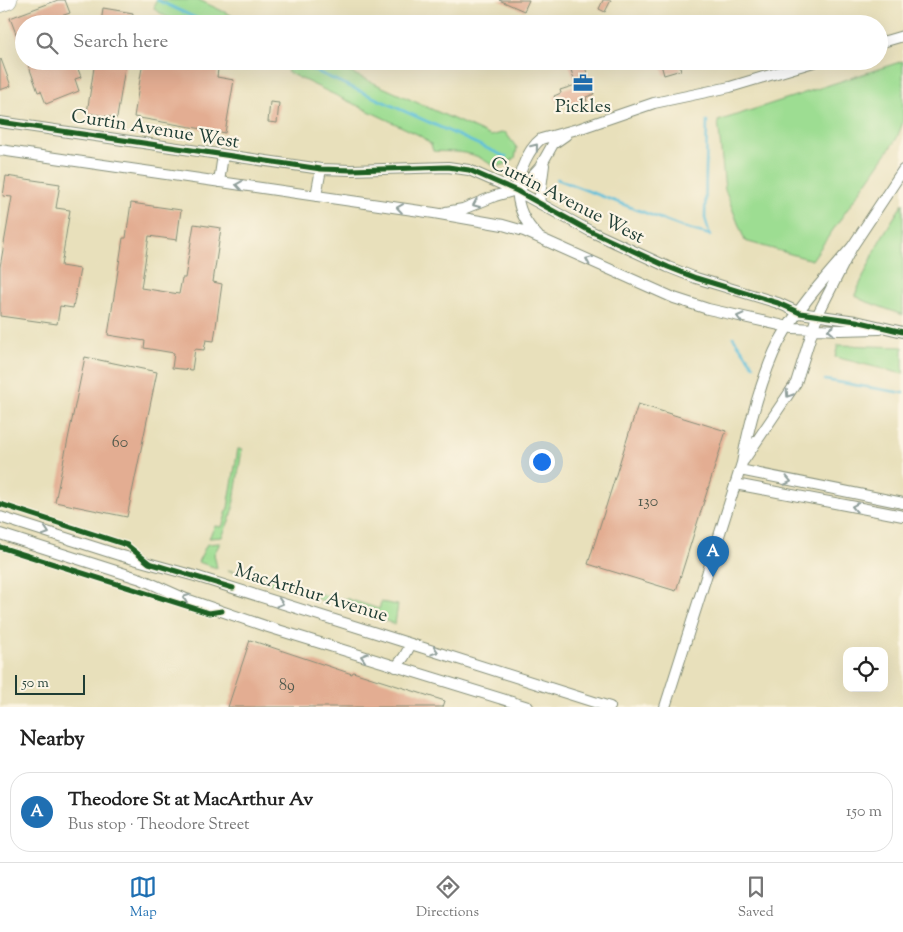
<!DOCTYPE html>
<meta charset="utf-8">
<style>
:root{--surface:#fff;--page:#f2f2f2;--text:#222;--muted:#767676;--line:#e0e0e0;--accent:#1f6fb2}
body{margin:0;font-family:"Sorts Mill Goudy",serif;background:var(--page);color:var(--text)}
.controls{position:absolute;right:15px;bottom:15px;display:grid;overflow:hidden;border-radius:10px;box-shadow:0 5px 20px #0002}
.controls button{width:45px;height:45px;display:grid;place-items:center;padding:0;border:0;border-bottom:1px solid var(--line);background:var(--surface);color:var(--text);font:25px sans-serif}
.scale{position:absolute;left:15px;bottom:12px;width:70px;box-sizing:border-box;padding-left:5px;border:2px solid #1f3d34;border-top:0;font-size:14px;line-height:18px;white-space:nowrap;color:#1f3d34;-webkit-text-stroke:4px #fcf5e5;paint-order:stroke}
.you{position:absolute;left:541px;top:461px;width:18px;height:18px;margin:-12px;border:4px solid #fff;border-radius:50%;background:#1a73e8;box-shadow:0 0 0 8px #1a73e833}
.badge{display:grid;place-items:center;width:32px;height:32px;border-radius:50%;background:var(--accent);color:#fff;font-size:16px;font-weight:700}
.pin{position:absolute;translate:-50% -41px;filter:drop-shadow(0 1px 2px #0008)}
.pin::after{content:'';position:absolute;top:26px;width:18px;height:15px;background:inherit;clip-path:polygon(0 0,100% 0,50% 100%)}
.list{margin:0;padding:0;list-style:none}
h2{display:flex;justify-content:space-between;align-items:center;height:65px;margin:0;padding:0 20px;font-size:21px}
h2 small{font-size:16px;font-weight:400;color:var(--muted)}
.list li{display:grid;grid-template-columns:32px 1fr auto;gap:15px;align-items:center;box-sizing:border-box;height:80px;margin:0 10px 10px;padding:0 10px;border:1px solid var(--line);border-radius:20px}
.list b{display:block;font-size:19px;white-space:nowrap}
.list p{margin:0;font-size:16px;white-space:nowrap;color:var(--muted)}
.list em{font-size:16px;font-style:normal;color:var(--muted)}
.icon{flex:none;width:28px;height:28px;fill:none;stroke:currentColor;stroke-width:2;stroke-linecap:round;stroke-linejoin:round}
.map{position:relative;flex:none;width:903px;height:707px;overflow:hidden}
.search{position:absolute;background:var(--surface);box-shadow:0 5px 20px #0002;left:15px;right:15px;top:15px;height:55px;display:flex;align-items:center;gap:12px;box-sizing:border-box;padding:0 18px;border-radius:28px;color:var(--muted);font-size:19px}
.sheet{height:155px;background:var(--surface)}
nav{display:flex;justify-content:space-around;align-items:center;box-sizing:border-box;height:70px;border-top:1px solid var(--line);background:var(--surface);font-size:14px;color:var(--muted)}
nav a{display:grid;justify-items:center;gap:2px}
nav .on{color:var(--accent)}
.map>svg:first-child{display:block}
.green{fill:#9ddd92;stroke:#5e8d63}
.lines{fill:none;stroke-linecap:round;stroke-linejoin:round}
.stream{stroke:#5dbfdb;stroke-width:2.5}
.building{fill:#e3ad92}
.street-casing{stroke:#848e78;stroke-width:12}
.highway-casing{stroke:#848e78;stroke-width:19}
.street{stroke:#fff;stroke-width:10}
.highway{stroke:#fff;stroke-width:18}
.cycleway-casing{stroke:#fcf5e5;stroke-width:8}
.cycleway{stroke:#1b5e20;stroke-width:5}
.oneway{stroke:#8f9e9a}
.labels{text-anchor:middle;dominant-baseline:central;stroke-width:4.5;stroke-linejoin:round;paint-order:stroke}
.number-label{font-size:16px;fill:#50594c}
.poi-label{font-size:19px;fill:#1f3d34;stroke:#fcf5e5}
.street-label{font-size:19px;fill:#1f3d34;stroke:#fcf5e5}
</style>
<div class="map">
<svg width="903" height="707" viewBox="0 0 903 707">
<rect width="100%" height="100%" fill="#fcf5e5"/>
<filter id="ink" filterUnits="userSpaceOnUse"><feTurbulence type="fractalNoise" baseFrequency=".02" numOctaves="2"/><feDisplacementMap in="SourceGraphic" scale="10" xChannelSelector="R" yChannelSelector="G"/><feConvolveMatrix kernelMatrix="1 2 1 2 8 2 1 2 1" color-interpolation-filters="sRGB"/></filter>
<filter id="wash" filterUnits="userSpaceOnUse"><feTurbulence type="fractalNoise" baseFrequency=".0096" numOctaves="4" result="noise"/><feDisplacementMap in="SourceGraphic" scale="20" xChannelSelector="R" yChannelSelector="G"/><feGaussianBlur stdDeviation="1.12" result="paint"/><feColorMatrix in="noise" values="0 0 0 0 0 0 0 0 0 0 0 0 0 0 0 0 0 1.4 0 .05"/><feComposite in="paint" operator="in"/></filter>
<g filter="url(#wash)">
<rect width="100%" height="100%" fill="#e8e0bb"/>
<path class="green" d="M156,0H199L250,24H178L154,9Z
M292,61H325L491,136L505,132L517,148L515,158C492,176 490,158 469,154C458,151 444,152 433,151L431,144L419,135L287,72Z
M903,61V122L897,138L812,260L745,241L725,190L718,121Z
M903,203V315L862,300L855,295L880,240Z
M838,345L903,347V374L835,357Z
M238,449H242L232,514L222,537L209,538L215,526L222,527L228,508Z
M220,543L214,554L217,568L198,562L207,544Z
M228,570L249,576L284,581V584L328,596L327,602Z
M336,598L348,599L379,609L381,602L398,605L395,624L335,605Z"/>
<g class="lines">
<path class="stream" d="M157,0L209,24
M293,61L506,157
M707,121L705,218L710,235
M557,179L682,227L710,235
M733,337L754,366
M825,380L903,393"/>
</g>
<g id="blocks">
<path class="building" d="M58,0H65L70,13L58,17L61,24H24L23,52L10,18Z
M499,0H529L524,11Z
M603,0H611L605,12L599,9Z
M103,8L133,13L131,24H101Z
M1,59L11,86L0,90V60Z
M27,61H75L81,77L75,79L79,91L46,104L41,91L38,92Z
M95,61H126L117,118L87,113Z
M143,61H219L217,77L234,80L225,133L134,117Z
M568,61H583L594,94L586,97L587,102L571,108L569,102L565,104L564,101L557,103L554,96L561,93L560,90L576,85Z
M660,61H678L681,70L664,75Z
M270,102L279,103L277,123L268,122Z
M6,176L60,184L56,208L70,210L61,266L80,269L73,308L60,306L57,324L0,316V267L12,197L3,196Z
M131,203L181,210L177,240L149,236L141,288L179,294L182,278H185L194,224L221,228L213,282L222,284L214,341L206,340L204,350L195,349L192,370L172,368L174,353L144,348L145,341L108,335L123,238H126Z
M85,357L157,372L127,517L55,502Z
M638,404L726,431L676,591L588,564Z
M250,640L352,674L353,672L445,701L443,707H228Z"/>
</g>
</g>
<g filter="url(#ink)">
<use href="#blocks" fill-opacity="0" stroke="#848e78" stroke-width="1"/>
<g class="lines">
<defs>
<path id="street" d="M879,43L903,36
M0,122L321,169L351,170L448,167L469,170L517,191L590,231L668,267L696,278L778,303L800,313L856,321L903,332
M0,150L434,213L503,225L524,231L674,298L708,309L793,328L840,330L880,329
M219,182L223,155
M316,196L321,169
M539,203L544,165
M446,212L463,209L495,196L520,189L540,167L553,144L566,135
M538,236C516,214 512,188 525,161C529,153 533,145 541,139L581,128L654,103L730,87L817,61
M744,460L796,383L817,316L852,247L903,170
M740,470L903,503
M735,484L903,516
M0,517L119,555L195,576L411,644L610,707
M0,534L141,579L186,599L265,626L528,707
M396,667L404,657L411,644
M665,707L742,463C748,428 763,373 779,342C798,307 826,277 852,247"/>
<path id="highway" d="M0,3L8,0"/>
</defs>
<use href="#street" class="street-casing"/>
<use href="#highway" class="highway-casing"/>
<use href="#street" class="street"/>
<use href="#highway" class="highway"/>
<defs>
<path id="cycleway" d="M0,122L321,169L351,170L448,167L469,170L517,191L590,231L668,267L696,278L778,303L800,313L856,321L903,332
M0,504L127,545L149,563L233,588
M0,547L209,613L222,611"/>
</defs>
<use href="#cycleway" class="cycleway-casing"/>
<use href="#cycleway" class="cycleway"/>
</g>
<defs><path id="oneway-chevron" d="M-2-3.5L2.5 0L-2 3.5" fill="none" stroke-width="1.6" stroke-linecap="round" stroke-linejoin="round" transform="scale(1.25)"/></defs>
<g class="oneway">
<use href="#oneway-chevron" transform="translate(535 147) rotate(-51)"/>
<use href="#oneway-chevron" transform="translate(239 185) rotate(-172)"/>
<use href="#oneway-chevron" transform="translate(476 204) rotate(157)"/>
<use href="#oneway-chevron" transform="translate(400 208) rotate(-172)"/>
<use href="#oneway-chevron" transform="translate(589 260) rotate(-156)"/>
<use href="#oneway-chevron" transform="translate(740 317) rotate(-166)"/>
<use href="#oneway-chevron" transform="translate(831 330) rotate(-178)"/>
<use href="#oneway-chevron" transform="translate(789 394) rotate(123)"/>
<use href="#oneway-chevron" transform="translate(788 481) rotate(12)"/>
<use href="#oneway-chevron" transform="translate(855 507) rotate(-169)"/>
<use href="#oneway-chevron" transform="translate(46 532) rotate(18)"/>
<use href="#oneway-chevron" transform="translate(186 598) rotate(-159)"/>
<use href="#oneway-chevron" transform="translate(280 603) rotate(17)"/>
<use href="#oneway-chevron" transform="translate(435 651) rotate(18)"/>
<use href="#oneway-chevron" transform="translate(364 657) rotate(-163)"/>
</g>
</g>
<defs>
<symbol id="office-bare" viewBox="-9 -9 18 18"><path d="M-6-3h4V-5.5h4V-3h4V5H-6ZM-1-4.5V-3h2v-1.5ZM-6 0V1H6V0Z" fill="#1f6fb2" stroke="#fcf5e5" stroke-width="2.5" paint-order="stroke"/></symbol>
</defs>
<g fill-rule="evenodd">
<use href="#office-bare" x="569" y="69" width="28" height="28"/>
</g>
<g class="labels">
<g class="number-label">
<text x="120" y="443">60</text>
<text x="648" y="502">130</text>
<text x="287" y="686">89</text>
</g>
<g class="poi-label">
<text x="583" y="107">Pickles</text>
</g>
<g class="street-label">
<text transform="translate(155 130) rotate(9)">Curtin Avenue West</text>
<text transform="translate(567 201) rotate(27)">Curtin Avenue West</text>
<text transform="translate(311 594) rotate(17)">MacArthur Avenue</text>
</g>
</g>
</svg>
<div class="controls">
<button><svg class="icon" aria-label="locate" viewBox="0 0 24 24"><circle cx="12" cy="12" r="6"/><path d="M12 2v4M12 18v4M2 12h4M18 12h4"/></svg></button>
</div>
<div class="scale">50 m</div>
<div class="you"></div>
<div class="pin badge" style="left:713px;top:577px">A</div>
<div class="search"><svg class="icon" aria-label="search" viewBox="0 0 24 24"><circle cx="10" cy="10" r="6"/><path d="M15 15l6 6"/></svg>Search here</div>
</div>
<section class="sheet">
<h2>Nearby<small></small></h2>
<ul class="list">
<li><span class="badge">A</span><div><b>Theodore St at MacArthur Av</b><p>Bus stop · Theodore Street</p></div><em>150 m</em></li>
</ul>
</section>
<nav>
<a class="on"><svg class="icon" aria-label="map" viewBox="0 0 24 24"><path d="M3 6l6-2 6 2 6-2v14l-6 2-6-2-6 2zM9 4v14M15 6v14"/></svg>Map</a>
<a><svg class="icon" aria-label="directions" viewBox="0 0 24 24"><path d="M12 3l9 9-9 9-9-9zM9 14v-3h6M13 9l2 2-2 2"/></svg>Directions</a>
<a><svg class="icon" aria-label="saved" viewBox="0 0 24 24"><path d="M7 4h10v16l-5-4-5 4z"/></svg>Saved</a>
</nav>
